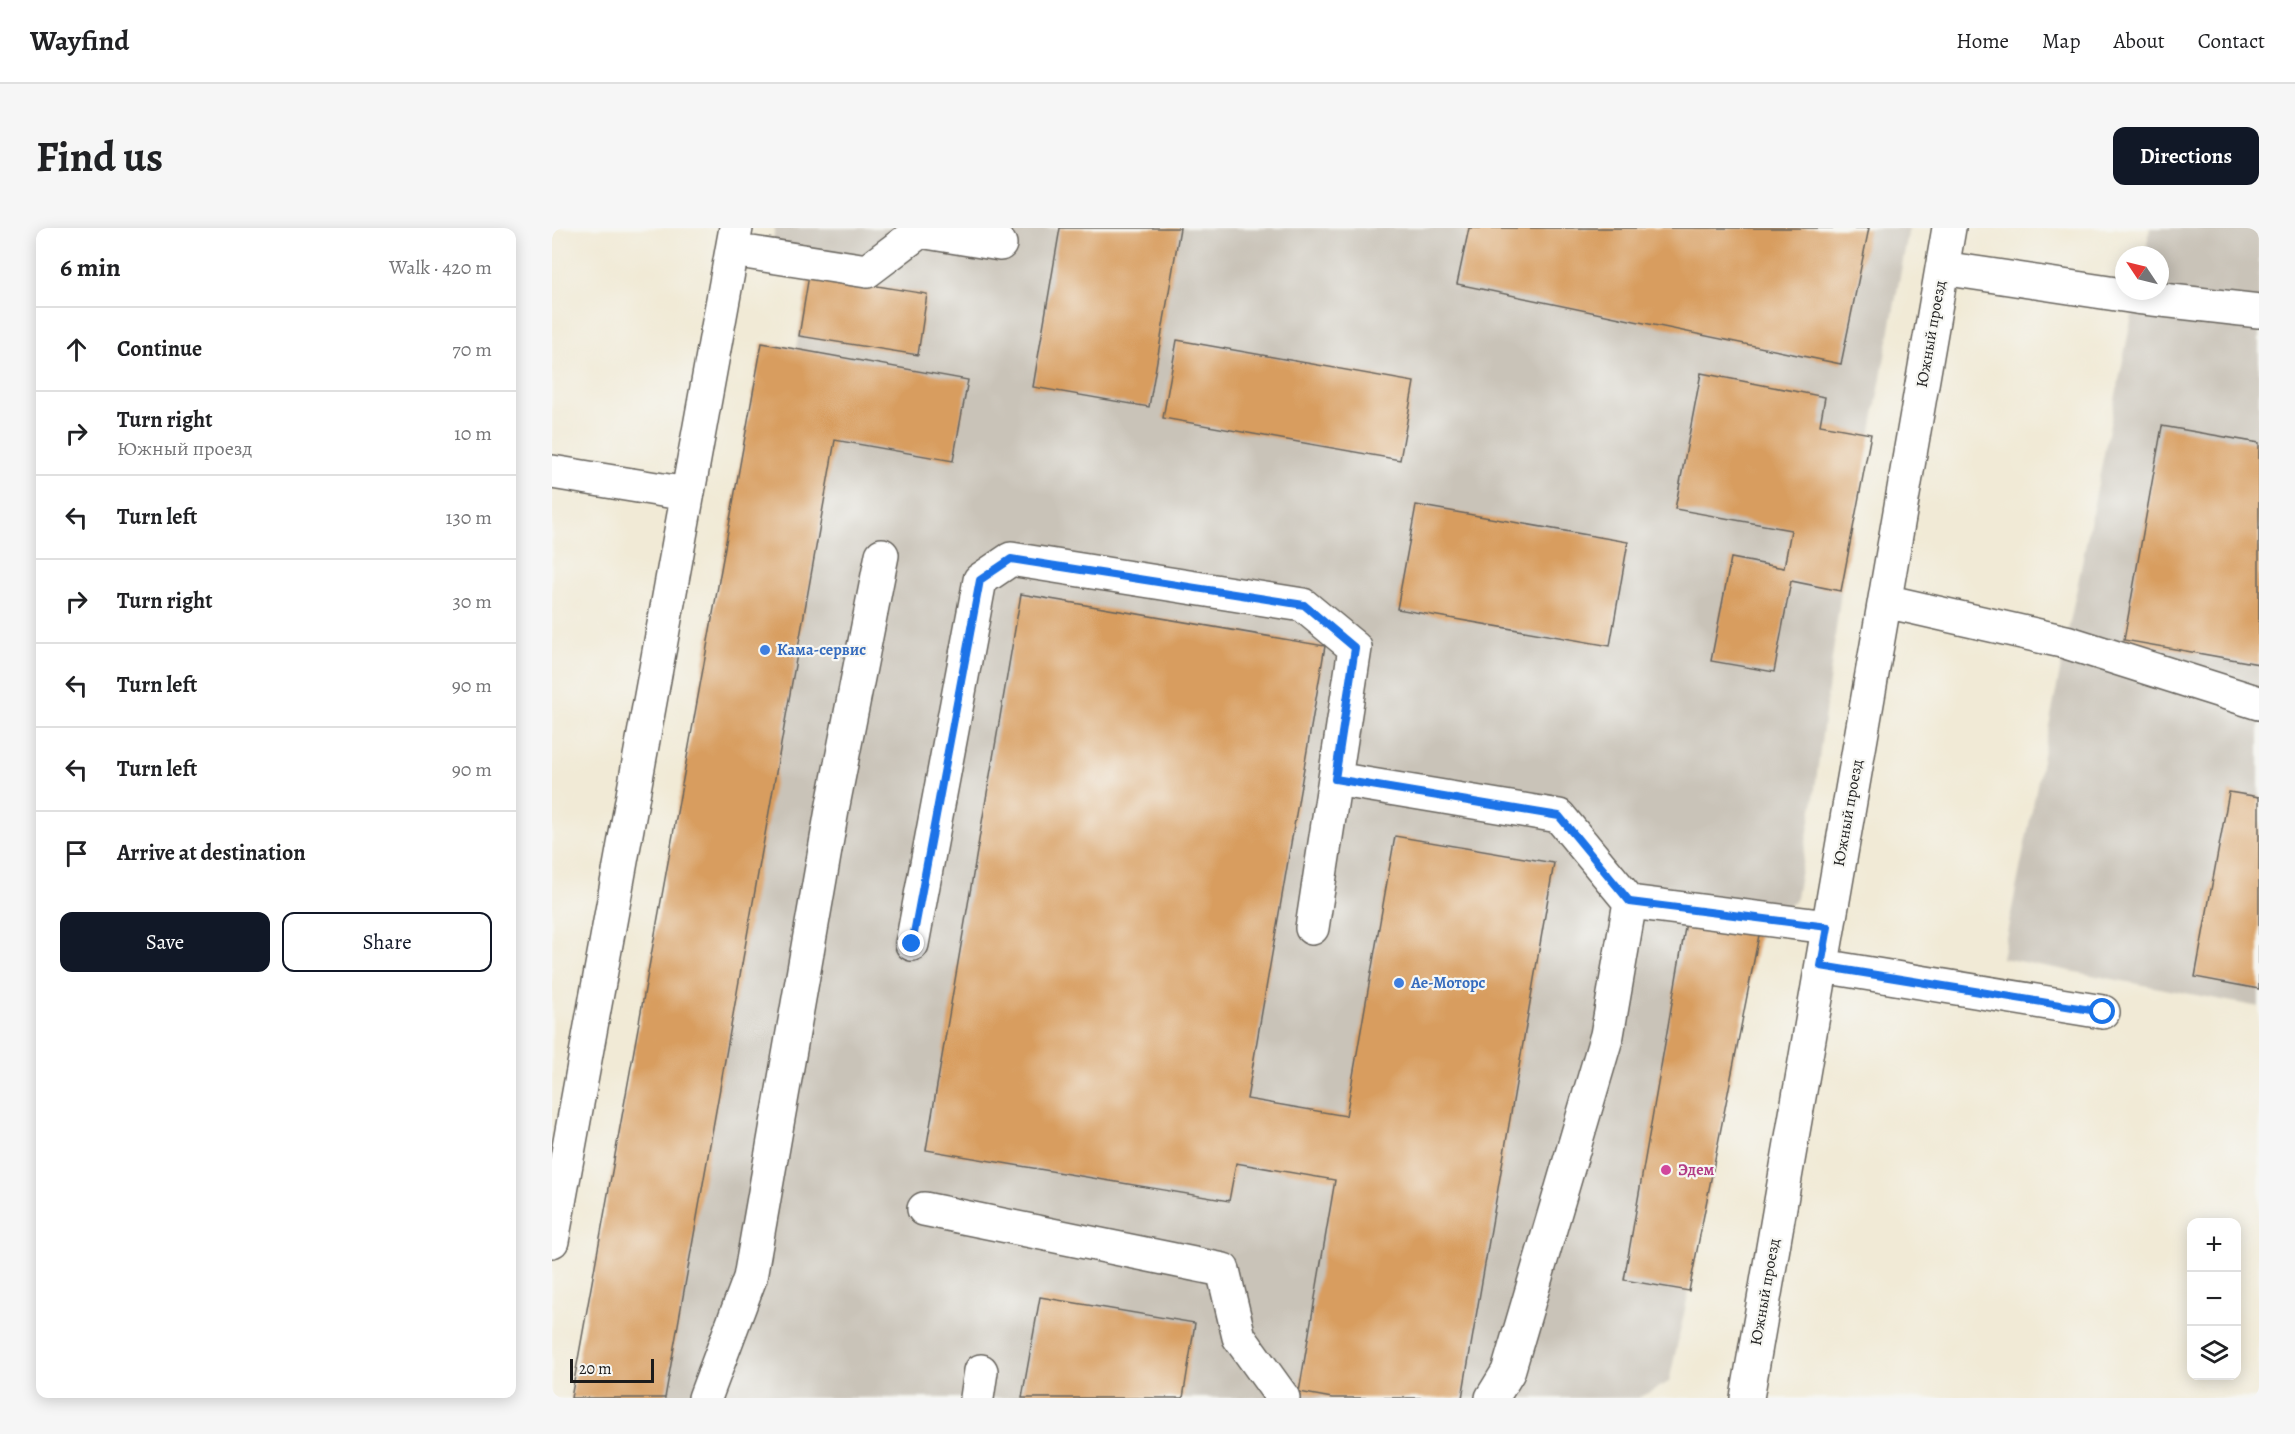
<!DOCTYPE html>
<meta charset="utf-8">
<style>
:root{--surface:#fff;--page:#f6f6f6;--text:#202124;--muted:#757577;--line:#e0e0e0;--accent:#111827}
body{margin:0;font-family:Alegreya,serif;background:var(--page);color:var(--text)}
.controls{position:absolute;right:18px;bottom:18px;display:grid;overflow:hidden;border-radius:12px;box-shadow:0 3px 15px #0003}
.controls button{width:54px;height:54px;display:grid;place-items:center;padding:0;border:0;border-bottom:2px solid var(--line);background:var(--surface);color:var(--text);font:30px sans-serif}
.compass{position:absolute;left:1563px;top:18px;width:54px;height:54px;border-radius:50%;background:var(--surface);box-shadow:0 3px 15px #0003;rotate:305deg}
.scale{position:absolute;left:18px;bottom:15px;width:84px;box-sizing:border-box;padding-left:6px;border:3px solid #1c1c1c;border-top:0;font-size:16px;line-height:21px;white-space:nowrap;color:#1c1c1c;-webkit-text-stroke:4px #f6f6f2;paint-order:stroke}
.stop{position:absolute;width:18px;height:18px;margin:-14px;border:4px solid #1a73e8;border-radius:50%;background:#fff}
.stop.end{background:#1a73e8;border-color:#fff;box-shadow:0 2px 6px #0008}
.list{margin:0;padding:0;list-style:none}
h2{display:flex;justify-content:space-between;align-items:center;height:78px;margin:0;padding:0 24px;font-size:26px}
h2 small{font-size:20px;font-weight:400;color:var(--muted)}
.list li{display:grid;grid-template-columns:39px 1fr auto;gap:18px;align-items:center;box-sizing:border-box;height:84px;padding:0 24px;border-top:2px solid var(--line)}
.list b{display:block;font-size:22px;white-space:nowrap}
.list p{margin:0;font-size:20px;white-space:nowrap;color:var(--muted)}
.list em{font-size:20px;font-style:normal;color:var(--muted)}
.actions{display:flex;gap:12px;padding:18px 24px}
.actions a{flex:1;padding:14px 0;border:2px solid var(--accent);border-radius:12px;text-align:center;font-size:21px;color:var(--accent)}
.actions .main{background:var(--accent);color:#fff}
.icon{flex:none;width:33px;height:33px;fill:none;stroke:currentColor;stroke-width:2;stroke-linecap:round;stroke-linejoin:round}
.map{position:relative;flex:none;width:1707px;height:1170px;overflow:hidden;border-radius:12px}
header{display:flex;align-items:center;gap:36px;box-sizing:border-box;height:84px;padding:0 30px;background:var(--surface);border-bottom:2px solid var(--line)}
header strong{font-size:28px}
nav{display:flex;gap:33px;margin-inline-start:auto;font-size:21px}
.intro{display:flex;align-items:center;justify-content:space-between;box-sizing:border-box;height:144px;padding:0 36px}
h1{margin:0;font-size:42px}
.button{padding:15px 27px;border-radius:12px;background:var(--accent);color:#fff;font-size:21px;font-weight:700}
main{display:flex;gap:36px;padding:0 36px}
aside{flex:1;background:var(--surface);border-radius:12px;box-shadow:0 3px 15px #0003}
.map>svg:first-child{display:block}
.industrial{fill:#c9c3b8}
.building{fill:#d89d5e}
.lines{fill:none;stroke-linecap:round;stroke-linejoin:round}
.minor-casing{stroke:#67645d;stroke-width:36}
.minor{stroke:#fff;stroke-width:33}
.route{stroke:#1a73e8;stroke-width:8}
.shop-dot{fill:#3f7fe0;stroke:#f6f6f2;stroke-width:2}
.hotel-dot{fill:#d1479c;stroke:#f6f6f2;stroke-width:2}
.labels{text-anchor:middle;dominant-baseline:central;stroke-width:4.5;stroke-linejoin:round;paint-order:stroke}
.street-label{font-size:16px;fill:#1c1c1c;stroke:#f6f6f2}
.shop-label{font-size:16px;font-weight:bold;fill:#366cbe;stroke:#f6f6f2;text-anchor:start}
.hotel-label{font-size:16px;font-weight:bold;fill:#b23c85;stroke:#f6f6f2;text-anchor:start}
</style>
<header>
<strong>Wayfind</strong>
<nav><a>Home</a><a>Map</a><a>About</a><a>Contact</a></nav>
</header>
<div class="intro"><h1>Find us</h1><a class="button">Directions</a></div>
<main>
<aside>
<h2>6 min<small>Walk · 420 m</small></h2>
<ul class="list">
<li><svg class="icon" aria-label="ahead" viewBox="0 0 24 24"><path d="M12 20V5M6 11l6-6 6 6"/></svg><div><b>Continue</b></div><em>70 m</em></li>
<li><svg class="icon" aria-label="right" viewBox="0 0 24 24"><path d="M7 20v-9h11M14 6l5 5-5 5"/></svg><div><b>Turn right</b><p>Южный проезд</p></div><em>10 m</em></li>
<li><svg class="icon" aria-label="left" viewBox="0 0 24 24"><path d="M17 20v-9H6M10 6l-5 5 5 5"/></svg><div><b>Turn left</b></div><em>130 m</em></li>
<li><svg class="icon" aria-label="right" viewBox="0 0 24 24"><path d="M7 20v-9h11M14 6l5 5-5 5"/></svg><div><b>Turn right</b></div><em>30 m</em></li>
<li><svg class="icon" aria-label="left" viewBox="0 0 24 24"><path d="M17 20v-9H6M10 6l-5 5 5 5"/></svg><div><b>Turn left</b></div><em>90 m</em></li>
<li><svg class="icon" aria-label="left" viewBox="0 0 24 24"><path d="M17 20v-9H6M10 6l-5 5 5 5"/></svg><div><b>Turn left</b></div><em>90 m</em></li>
<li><svg class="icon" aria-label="arrive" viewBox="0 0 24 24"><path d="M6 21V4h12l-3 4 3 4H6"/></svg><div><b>Arrive at destination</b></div></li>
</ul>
<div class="actions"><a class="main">Save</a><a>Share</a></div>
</aside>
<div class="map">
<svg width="1707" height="1170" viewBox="0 0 1707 1170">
<rect width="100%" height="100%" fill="#f6f6f2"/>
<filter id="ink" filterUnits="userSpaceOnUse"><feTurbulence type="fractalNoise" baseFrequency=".0167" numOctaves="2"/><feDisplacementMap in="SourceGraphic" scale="12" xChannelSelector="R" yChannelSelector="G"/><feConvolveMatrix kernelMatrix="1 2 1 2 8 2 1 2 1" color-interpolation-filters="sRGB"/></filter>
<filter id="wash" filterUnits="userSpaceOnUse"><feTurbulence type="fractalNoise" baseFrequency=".008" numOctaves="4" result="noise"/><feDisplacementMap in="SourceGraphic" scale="24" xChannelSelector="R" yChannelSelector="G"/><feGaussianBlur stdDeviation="1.35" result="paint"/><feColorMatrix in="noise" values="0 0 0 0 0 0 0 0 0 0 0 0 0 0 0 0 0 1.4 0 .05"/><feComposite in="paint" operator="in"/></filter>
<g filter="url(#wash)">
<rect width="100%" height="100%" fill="#f1ead6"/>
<path class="industrial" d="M223,0H1357L1289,363L1261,576L1243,674L1210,689L1137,1063L1117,1154L1086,1170H19L210,115L244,120L257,48L218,26Z
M1598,0H1707V779L1450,730L1585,63H1608V27H1593Z"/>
<g id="blocks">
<path class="building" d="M508,0H628L597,179L481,159Z
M917,0H1317L1289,136L905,56Z
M257,47L375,66L366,127L247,108Z
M625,112L862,154L848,232L611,190Z
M210,115L416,152L401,233L283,212L113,1170H19Z
M1149,145L1273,169L1268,197L1319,206L1289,363L1239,353L1222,444L1159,433L1179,330L1232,340L1239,302L1123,281Z
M1610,198L1707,215V436L1572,412Z
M864,277L1076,314L1058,418L845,381Z
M469,366L773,418L695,871L794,888L843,608L1002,635L910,1170H780L747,1164L783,952L684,935L677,973L374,922Z
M1677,564L1707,569V761L1643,749Z
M1134,694L1207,707L1137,1063L1072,1052Z
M488,1069L643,1095L631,1170H470Z"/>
</g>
</g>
<g filter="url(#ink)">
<use href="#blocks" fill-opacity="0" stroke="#67645d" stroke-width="1.5"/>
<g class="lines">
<defs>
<path id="minor" d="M180,22L315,43L368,3L448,16
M1390,40L1584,69L1707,83
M0,244L135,266
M1333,373L1514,414L1707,475
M783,551L1007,588L1078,674
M360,716L428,352L459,331L751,377L803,420L760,700
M1270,738L1551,784
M372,981L671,1042L687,1109L731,1170
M0,1013L184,0
M153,1170L198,1050L280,582L330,327
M425,1170L429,1143
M940,1170L956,1144L1055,807L1078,674L1276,699
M1195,1170L1397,0"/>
</defs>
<use href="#minor" class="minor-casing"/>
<use href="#minor" class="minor"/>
</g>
</g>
<g class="lines" filter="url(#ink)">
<path class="route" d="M360,716L428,352L459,331L752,377L803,420L783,551L1007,588L1078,674L1276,699L1269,738L1551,784"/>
</g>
<g class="shop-dot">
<circle cx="213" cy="422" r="6"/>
<circle cx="847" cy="755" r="6"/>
</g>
<circle class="hotel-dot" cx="1114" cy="942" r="6"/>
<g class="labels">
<g class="street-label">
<text transform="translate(1379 106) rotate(-80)">Южный проезд</text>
<text transform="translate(1296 585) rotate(-80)">Южный проезд</text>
<text transform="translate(1213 1064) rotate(-80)">Южный проезд</text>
</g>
<g class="shop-label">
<text x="225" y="422">Кама-сервис</text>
<text x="859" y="755">Ае-Моторс</text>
</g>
<g class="hotel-label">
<text x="1126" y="942">Эдем</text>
</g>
</g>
</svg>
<div class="controls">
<button>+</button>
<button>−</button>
<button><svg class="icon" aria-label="layers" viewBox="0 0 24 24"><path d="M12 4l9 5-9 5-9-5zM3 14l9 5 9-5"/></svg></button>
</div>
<svg class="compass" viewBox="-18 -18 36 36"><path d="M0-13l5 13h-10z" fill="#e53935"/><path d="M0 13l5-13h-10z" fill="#757577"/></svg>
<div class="scale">20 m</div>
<div class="stop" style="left:1551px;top:784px"></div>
<div class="stop end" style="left:360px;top:716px"></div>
</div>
</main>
